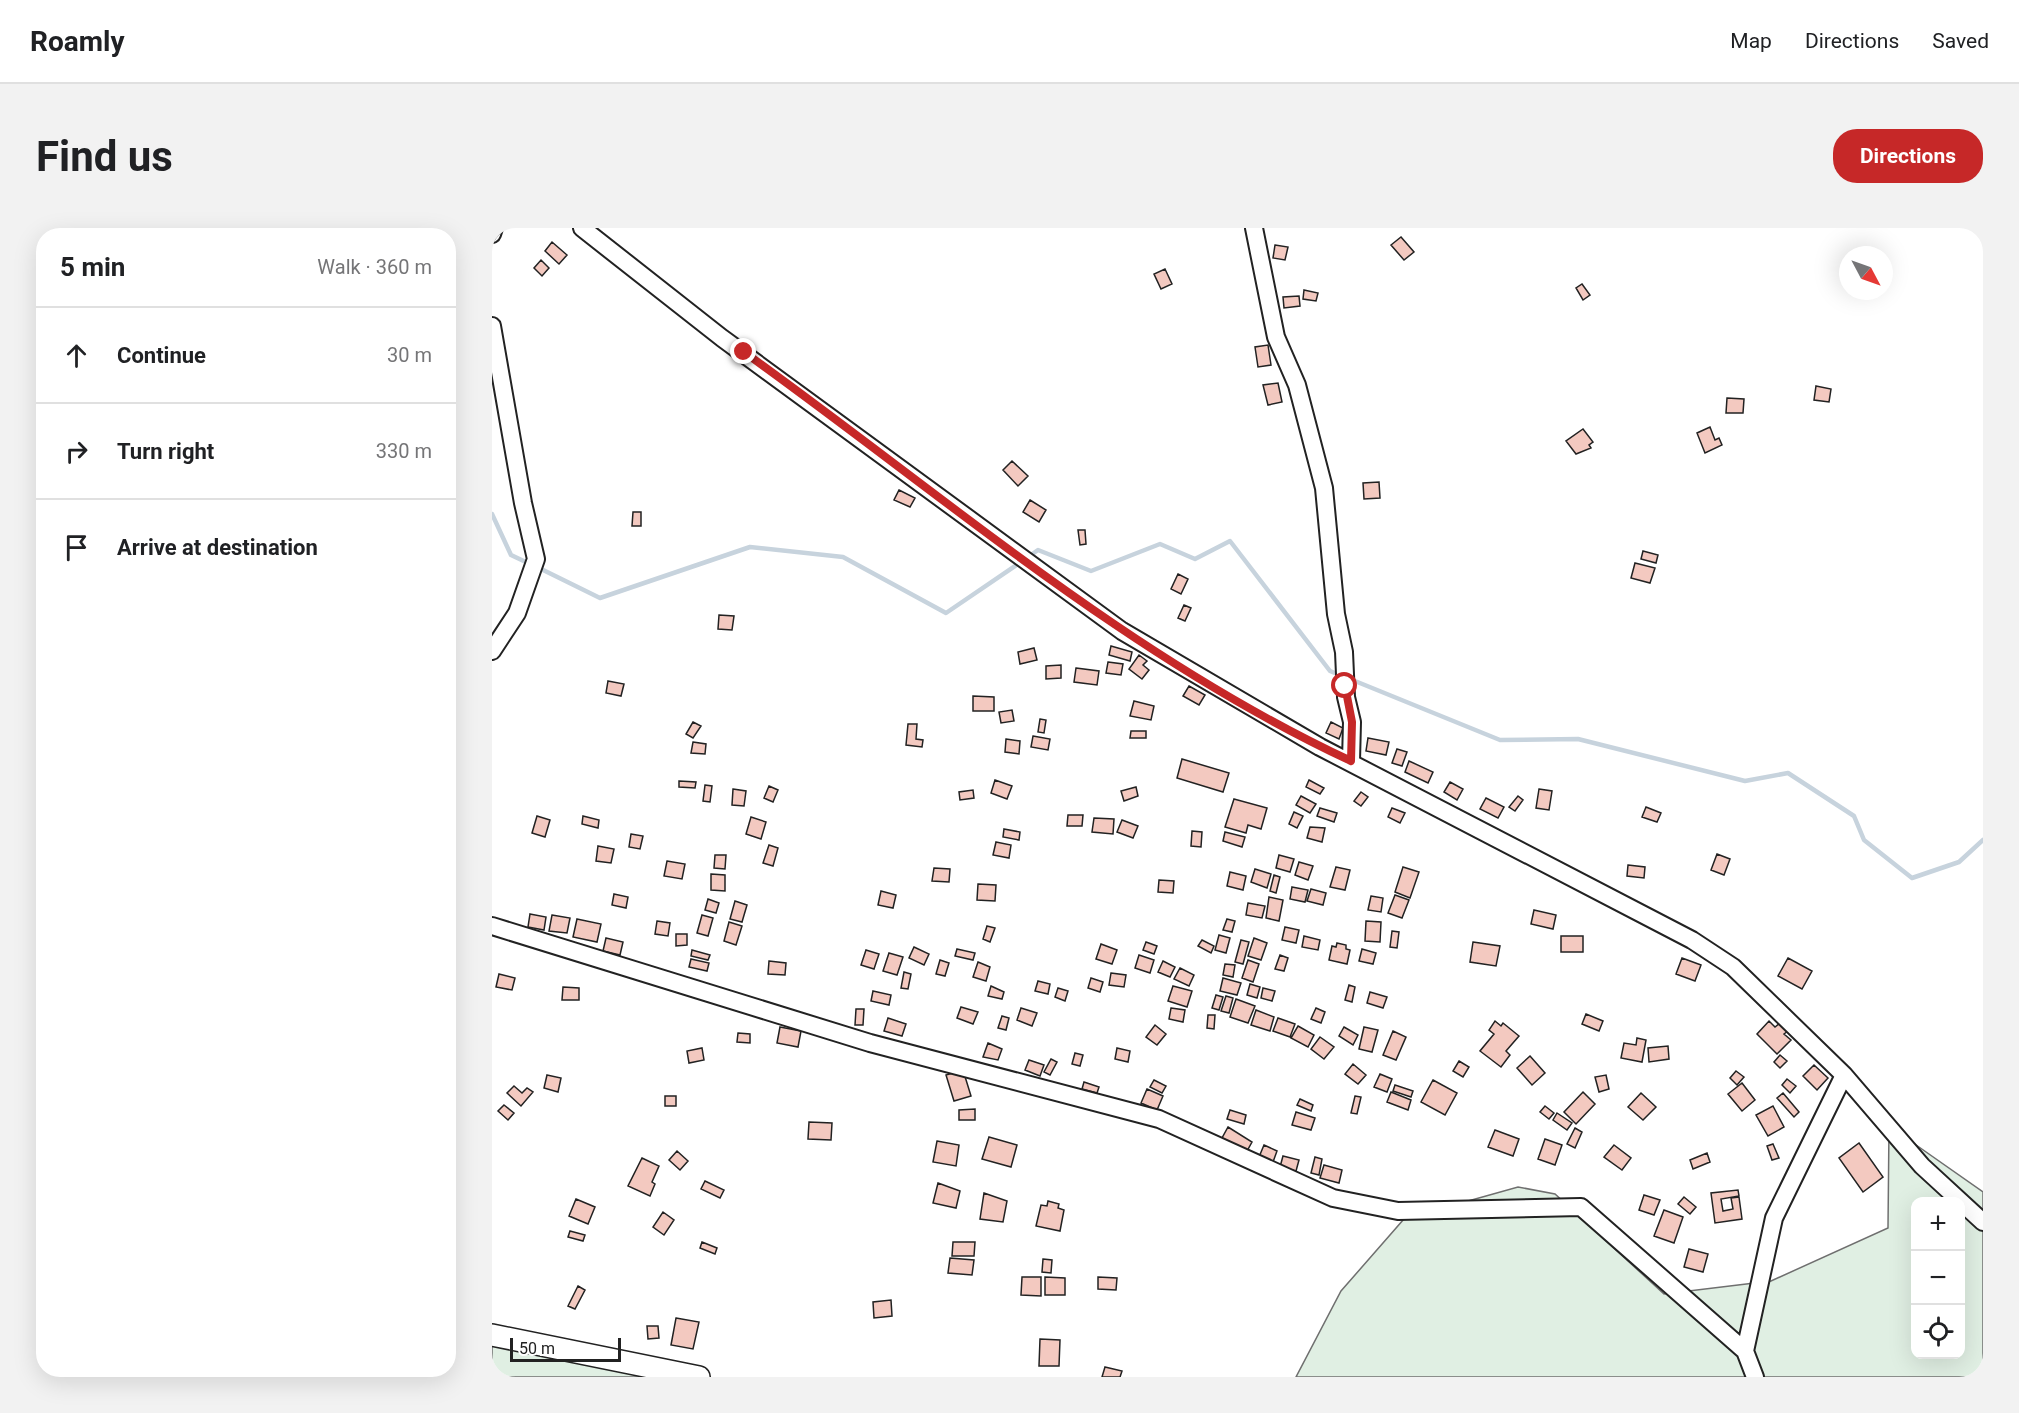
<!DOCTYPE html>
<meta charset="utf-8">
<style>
:root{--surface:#fff;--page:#f2f2f2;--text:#202124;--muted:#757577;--line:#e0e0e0;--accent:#c62828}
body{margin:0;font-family:Roboto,sans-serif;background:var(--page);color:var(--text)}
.controls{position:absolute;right:18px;bottom:18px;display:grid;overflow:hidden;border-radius:12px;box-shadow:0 6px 24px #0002}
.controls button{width:54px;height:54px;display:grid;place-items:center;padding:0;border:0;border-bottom:2px solid var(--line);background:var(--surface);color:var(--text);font:30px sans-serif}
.compass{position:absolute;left:1347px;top:18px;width:54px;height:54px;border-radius:50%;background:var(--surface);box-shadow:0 6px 24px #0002;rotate:131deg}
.scale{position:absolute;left:18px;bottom:15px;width:111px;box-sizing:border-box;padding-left:6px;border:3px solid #222;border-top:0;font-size:16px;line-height:21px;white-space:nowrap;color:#222;-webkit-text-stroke:4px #fff;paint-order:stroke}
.stop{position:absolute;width:18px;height:18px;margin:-14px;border:4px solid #c62828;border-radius:50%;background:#fff}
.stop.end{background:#c62828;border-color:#fff;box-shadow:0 2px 6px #0008}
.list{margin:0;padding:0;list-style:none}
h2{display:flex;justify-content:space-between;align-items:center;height:78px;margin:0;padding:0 24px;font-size:26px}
h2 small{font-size:20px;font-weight:400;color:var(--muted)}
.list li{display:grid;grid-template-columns:39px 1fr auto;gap:18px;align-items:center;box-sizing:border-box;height:96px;padding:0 24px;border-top:2px solid var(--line)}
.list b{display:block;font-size:22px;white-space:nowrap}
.list em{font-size:20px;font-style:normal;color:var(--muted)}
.icon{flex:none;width:33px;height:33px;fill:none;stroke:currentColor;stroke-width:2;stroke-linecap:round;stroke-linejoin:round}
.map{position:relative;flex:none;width:1491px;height:1149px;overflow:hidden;border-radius:24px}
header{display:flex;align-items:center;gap:36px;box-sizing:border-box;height:84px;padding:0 30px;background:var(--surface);border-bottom:2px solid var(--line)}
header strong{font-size:28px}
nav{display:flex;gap:33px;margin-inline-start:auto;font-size:21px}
.intro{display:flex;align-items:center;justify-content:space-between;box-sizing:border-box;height:144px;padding:0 36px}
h1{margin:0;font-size:42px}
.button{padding:15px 27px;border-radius:24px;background:var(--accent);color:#fff;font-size:21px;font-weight:700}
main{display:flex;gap:36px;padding:0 36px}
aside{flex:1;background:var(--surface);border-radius:24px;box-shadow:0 6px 24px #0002}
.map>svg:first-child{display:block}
.green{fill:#e0efe3;stroke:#6f6f6f;stroke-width:1.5;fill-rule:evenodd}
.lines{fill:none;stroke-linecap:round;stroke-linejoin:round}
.stream{stroke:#c7d3dd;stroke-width:4.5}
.building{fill:#f3c9c0;stroke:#222;stroke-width:1.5}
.minor-casing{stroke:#222;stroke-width:20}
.major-casing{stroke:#222;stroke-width:24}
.minor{stroke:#fff;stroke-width:16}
.major{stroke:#fff;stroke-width:21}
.route{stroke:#c62828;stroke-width:8}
</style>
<header>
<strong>Roamly</strong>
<nav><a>Map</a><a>Directions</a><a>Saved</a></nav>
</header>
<div class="intro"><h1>Find us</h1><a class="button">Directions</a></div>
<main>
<aside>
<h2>5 min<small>Walk · 360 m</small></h2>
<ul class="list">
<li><svg class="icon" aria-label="ahead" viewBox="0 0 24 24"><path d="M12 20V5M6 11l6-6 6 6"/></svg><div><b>Continue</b></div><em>30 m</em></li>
<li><svg class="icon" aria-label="right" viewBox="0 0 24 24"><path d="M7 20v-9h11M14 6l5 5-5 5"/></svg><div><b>Turn right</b></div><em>330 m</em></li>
<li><svg class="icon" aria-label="arrive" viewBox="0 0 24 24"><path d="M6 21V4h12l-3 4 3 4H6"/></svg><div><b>Arrive at destination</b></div></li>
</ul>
</aside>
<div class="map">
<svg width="1491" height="1149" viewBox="0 0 1491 1149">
<rect width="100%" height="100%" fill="#fff"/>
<path class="green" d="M1397,898L1491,964V1149H804L849,1063L912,991L1026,959L1063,966L1172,1066L1279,1053L1396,1000ZM1424,974H1468V1126H1424Z
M0,1114L181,1149H0Z"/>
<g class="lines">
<path class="stream" d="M0,286L19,327L38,336
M536,329L546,322L599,343L668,316L703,331L738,313L838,443L850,448
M45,339L108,370L258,319L351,329L454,385L529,334
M858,451L1008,512L1086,511L1253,553L1296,545L1362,588L1372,612L1420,650L1467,634L1491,612"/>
</g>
<path class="building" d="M909,9L922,24L912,32L899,17Z
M60,14L75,27L67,36L53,23Z
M783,17L796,19L793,32L781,30Z
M49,32L57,40L50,48L42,40Z
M673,41L680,56L669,61L662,46Z
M1090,56L1098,67L1091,72L1084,60Z
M812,62L826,65L824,73L811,71Z
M807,68L808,78L792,80L791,69Z
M776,117L779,137L766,139L763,119Z
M786,155L790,174L776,177L771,157Z
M1324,158L1339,161L1337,174L1322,172Z
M1235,170L1252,171L1251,185H1234Z
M1218,199L1223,212L1227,210L1230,217L1213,225L1205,205Z
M1091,201L1101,214L1097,217L1099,220L1084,226L1074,213Z
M520,233L536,248L526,258L511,242Z
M887,254L888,270L872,271L871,255Z
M407,262L423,270L418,279L402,272Z
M538,272L554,282L547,294L531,284Z
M141,284H149V298H140Z
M586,302H593L594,316L588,317Z
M1151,323L1166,327L1164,335L1149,331Z
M1143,335L1163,340L1158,355L1139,350Z
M686,346L696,351L689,366L679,361Z
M692,377L699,380L693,393L686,390Z
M227,387L242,388L240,402L226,401Z
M619,418L640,424L638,433L617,427Z
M542,420L545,432L528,436L526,424Z
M647,427L655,433L651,437L657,442L650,451L637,441Z
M616,434L631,436L629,447L614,445Z
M569,437V450L554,451V438Z
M584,440L607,443L605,457L582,454Z
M116,453L132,456L129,468L114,465Z
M697,458L713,467L707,477L691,468Z
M481,468L502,469V483H481Z
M642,473L662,478L659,492L638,488Z
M520,482L522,493L509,495L507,484Z
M548,491L554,492L552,505L546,504Z
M201,494L209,498L201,510L194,506Z
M839,494L851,500L847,511L834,505Z
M416,496H425L424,511L431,512L430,519L414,517Z
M639,503H654V510H638Z
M541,508L558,511L556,522L539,519Z
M876,510L897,514L894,527L874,523Z
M514,511L528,513L527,526L513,524Z
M201,514L214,516L213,526L199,525Z
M905,521L915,524L910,538L900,535Z
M690,531L737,545L731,564L685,550Z
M917,533L941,544L936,555L913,544Z
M503,552L520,558L515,571L499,565Z
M817,552L832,560L828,566L814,559Z
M187,553L204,554L203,560L187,559Z
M958,554L971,561L965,572L952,564Z
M213,557L220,558L218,574L211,573Z
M277,558L286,562L281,574L272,570Z
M644,559L646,568L632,573L629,563Z
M241,561L254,563L252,578L240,577Z
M1047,561L1060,563L1057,582L1044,580Z
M481,562L482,570L468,572L467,564Z
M869,564L876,569L869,578L862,573Z
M809,568L824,576L818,585L804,577Z
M1026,568L1031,572L1023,583L1017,579Z
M994,570L1012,579L1006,590L988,581Z
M742,571L775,580L769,601L756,597L754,605L733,599Z
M1154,579L1169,585L1165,594L1150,589Z
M828,580L845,585L842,594L825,588Z
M900,580L913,585L908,595L896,589Z
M802,584L811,588L805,600L797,596Z
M576,587H591L590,598H575Z
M45,588L58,592L53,609L40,605Z
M91,588L107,592L106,600L90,596Z
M259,589L274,594L269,611L254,606Z
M602,590L622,591L621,606L600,604Z
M630,592L646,598L641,610L625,604Z
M818,599L833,600L830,614L815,610Z
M512,601L528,604L527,612L511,609Z
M700,603L710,604L709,619L699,618Z
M733,604L753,609L750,619L731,613Z
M139,606L151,608L148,621L137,619Z
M504,614L519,617L517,630L501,627Z
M277,617L286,620L281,638L271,635Z
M106,618L122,621L119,635L104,633Z
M1225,626L1238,631L1232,647L1219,642Z
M223,627H234L233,641L222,640Z
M787,627L802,631L798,644L784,640Z
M175,633L193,636L190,651L172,648Z
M807,634L821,638L816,652L803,647Z
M1136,637L1153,639L1152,650L1135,648Z
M844,639L858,642L853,662L838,659Z
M911,639L927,644L918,670L903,664Z
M442,640L458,641L457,654L440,653Z
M763,641L779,646L775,660L759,654Z
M738,644L754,648L751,662L735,658Z
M219,646L233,647V663L219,662Z
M782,647L788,649L784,665L778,663Z
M667,652L682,653L681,665L666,664Z
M486,656L504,657L503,673L485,672Z
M800,659L816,662L813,674L798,671Z
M819,661L834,665L831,677L815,673Z
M389,663L404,667L401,680L386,677Z
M122,666L136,669L134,680L120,677Z
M903,667L917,672L910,690L896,685Z
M879,668L891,670L889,684L876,682Z
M777,669L791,672L787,693L774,690Z
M216,671L227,675L224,685L213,682Z
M243,673L255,677L250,694L238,691Z
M756,675L773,678L770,690L754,687Z
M1042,682L1064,687L1061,701L1039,696Z
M38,686L54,689L52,702L36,699Z
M60,687L78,690L75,705L57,703Z
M210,687L221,690L216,708L205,705Z
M85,691L109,696L105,714L81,709Z
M735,691L743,693L740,704L731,702Z
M165,693L178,695L176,708L163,706Z
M874,693L889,694L888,714L873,713Z
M237,694L250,698L244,717L232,713Z
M495,698L503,700L498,714L491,711Z
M793,699L807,702L804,715L790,712Z
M900,703L907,704L905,720L898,719Z
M184,706H195V717L184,718Z
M727,707L738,710L734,725L723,722Z
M812,708L828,712L826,722L810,719Z
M1069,708H1091V724H1069Z
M114,710L131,714L128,727L111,723Z
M762,710L775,715L769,732L756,728Z
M710,712L722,718L719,725L706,718Z
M749,712L757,714L751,736L743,734Z
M654,714L665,718L662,726L651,722Z
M981,714L1008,718L1004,738L978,734Z
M845,715L854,717V721L858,722L855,736L837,732L840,718L844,719Z
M609,716L625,722L620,736L604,731Z
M422,719L437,726L432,737L417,730Z
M465,721L483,725L481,732L463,728Z
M870,721L884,725L881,736L867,733Z
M200,722L218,727L216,732L199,728Z
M374,722L387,726L382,741L369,737Z
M397,725L411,729L405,747L391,743Z
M647,727L662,732L658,745L643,740Z
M788,727L796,730L792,743L783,741Z
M1190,730L1209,737L1203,753L1184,746Z
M1296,730L1320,743L1310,761L1286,748Z
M199,731L217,735L215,743L197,739Z
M448,732L457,735L453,748L444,746Z
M756,732L767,736L761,754L750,750Z
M277,733L294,735L293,747L276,746Z
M671,733L683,739L678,749L666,744Z
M486,734L498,739L494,753L481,749Z
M733,736L743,737L741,749L731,747Z
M688,740L702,747L697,758L682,751Z
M412,744L419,746L416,761L409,760Z
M619,745L634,747L632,759L617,757Z
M7,746L23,750L20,762L4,759Z
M599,750L611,754L608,764L596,760Z
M731,750L749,755L745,767L728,763Z
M546,753L558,756L556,766L543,763Z
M758,756L768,759L765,770L755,767Z
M857,757L863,759L860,774L853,772Z
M499,758L512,764L510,771L496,768Z
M681,758L700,763L695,779L676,773Z
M71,759L87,760V772H70Z
M566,760L576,763L573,773L563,769Z
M771,760L783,763L780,773L769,770Z
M381,763L399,767L397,777L379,773Z
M878,764L895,769L891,780L875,775Z
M724,767L731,769L727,782L720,780Z
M734,768L741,770L737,785L729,783Z
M744,771L763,778L756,795L738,789Z
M469,779L486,784L481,796L465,790Z
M529,780L545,785L540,798L525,792Z
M679,780L693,782L691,794L677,791Z
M824,780L833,784L829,795L819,791Z
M364,781H372L371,797H363Z
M764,782L782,789L778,803L759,797Z
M1094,786L1111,793L1107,803L1090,796Z
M716,787H723L722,801L715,800Z
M510,788L517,790L514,802L506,800Z
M396,790L414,796L410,808L392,803Z
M786,790L803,796L798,809L781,803Z
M1003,793L1009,798L1011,795L1027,808L1014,823L1018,827L1009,839L988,823L1002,806L997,802Z
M1277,793L1283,799L1288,795L1296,803L1292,806L1299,812L1285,826L1265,806Z
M663,797L674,806L665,817L654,809Z
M806,798L822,807L816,819L799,810Z
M288,799L309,803L306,819L285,815Z
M852,799L866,807L861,817L847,808Z
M872,799L886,802L880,824L867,821Z
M901,803L914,809L904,832L891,827Z
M246,805L258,806V815L245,814Z
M828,809L842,819L832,831L819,821Z
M1145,810L1154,812L1150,834L1129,830L1132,815L1144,817Z
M496,815L510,821L506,832L491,829Z
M1176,818L1177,831L1157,834L1156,820Z
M210,820L212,832L197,835L195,823Z
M625,820L638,823L636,834L623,831Z
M583,825L591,827L588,838L580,836Z
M1288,827L1295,833L1288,840L1282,834Z
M1038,828L1053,845L1040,857L1025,840Z
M559,831L565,834L558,847L552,844Z
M537,832L552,837L548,848L533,842Z
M967,833L977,839L971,849L961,843Z
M861,836L874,847L866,856L853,846Z
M1322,837L1336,850L1325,862L1311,848Z
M471,842L479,868L462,873L454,847Z
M1244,843L1252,849L1245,857L1238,850Z
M888,846L900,851L895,864L882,859Z
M55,847L69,850L66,864L52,860Z
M1114,847L1117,861L1107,864L1103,849Z
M1295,851L1304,858L1298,865L1290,857Z
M662,852L674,858L670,865L658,859Z
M941,852L965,865L953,887L929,874Z
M592,854L607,859L605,865L590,861Z
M1250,855L1263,872L1250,883L1236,866Z
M903,857L921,863L919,869L901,863Z
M22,858L30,865L35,860L41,864L29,878L15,865Z
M655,861L671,868L665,882L649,875Z
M899,864L919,872L916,882L895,874Z
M1091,864L1103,876L1084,896L1072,884Z
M1149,865L1164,879L1151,892L1136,879Z
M1291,865L1307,884L1302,889L1285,870Z
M173,868H184V878H173Z
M863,868L869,869L865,886L859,885Z
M808,871L821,877L819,883L805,877Z
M12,877L22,885L16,892L6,883Z
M1053,878L1062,885L1057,891L1048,884Z
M1281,878L1292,899L1276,908L1264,887Z
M483,881V892H467V882Z
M738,882L754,887L752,896L735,891Z
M804,884L823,890L819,902L800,897Z
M1065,885L1080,895L1075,902L1061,892Z
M317,894L340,895L339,912L316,911Z
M736,899L760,914L755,923L730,910Z
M1083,900L1090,904L1083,920L1075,916Z
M1003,902L1027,911L1021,928L996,919Z
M497,909L525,917L519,939L490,931Z
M1053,911L1070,917L1063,937L1046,931Z
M445,913L467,917L464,938L441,934Z
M1367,915L1391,949L1371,964L1347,930Z
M1281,916L1287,930L1280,932L1275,918Z
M772,917L785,923L781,934L767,929Z
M1122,917L1139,930L1130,942L1112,929Z
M185,923L196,933L188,942L177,932Z
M1215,925L1218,934L1201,941L1198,932Z
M791,928L807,932L804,943L788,939Z
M823,929L830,931L827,947L819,945Z
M150,930L167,938L160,954L163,956L158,968L136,958Z
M832,937L850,942L847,955L828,950Z
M213,953L232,962L228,970L209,961Z
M446,955L468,963L464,980L441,975Z
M1246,962L1247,968L1229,971L1231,983L1241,981L1239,970L1247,969L1250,991L1223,995L1219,965Z
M492,965L515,973L511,994L488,991Z
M1152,967L1168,972L1162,987L1147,982Z
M1192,969L1204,979L1198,986L1186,976Z
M84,971L103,979L96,996L77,988Z
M556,973L567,976L566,980L572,982L568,1003L544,998L549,977L555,978Z
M1172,982L1191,989L1182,1015L1162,1008Z
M171,984L182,992L172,1007L161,999Z
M78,1003L93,1007L91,1013L76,1009Z
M210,1014L225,1020L223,1026L208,1020Z
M461,1014H483L482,1028H460Z
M1197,1021L1216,1026L1211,1044L1192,1039Z
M458,1030L482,1032L480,1047L456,1045Z
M551,1031L560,1032L559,1045L550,1044Z
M530,1049H549V1068L529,1067Z
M553,1049L573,1050V1067H553Z
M606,1049L625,1050L624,1062L606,1061Z
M86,1058L93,1062L83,1081L76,1078Z
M399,1072L400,1088L382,1090L381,1074Z
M184,1090L207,1094L201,1121L179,1117Z
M155,1098H166L167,1110L156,1111Z
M548,1111L568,1112L567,1138H547Z
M613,1139L630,1143L628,1149H610Z"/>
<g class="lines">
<defs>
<path id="minor" d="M90,0L230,110L630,403L828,519L1200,712L1241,739L1352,847L1430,938L1491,994
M762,0L784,109L805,157L832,260L844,386L852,424L854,469L860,494L859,533
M0,6L2,0
M0,98L31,275L44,331L25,385L0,423
M0,698L378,815L667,891L841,970L906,983L1089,979L1253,1123L1263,1149
M1253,1123L1282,990L1352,847"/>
<path id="major" d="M0,1107L207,1149"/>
</defs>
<use href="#minor" class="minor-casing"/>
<use href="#major" class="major-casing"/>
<use href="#minor" class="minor"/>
<use href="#major" class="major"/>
</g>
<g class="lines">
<path class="route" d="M252,124C450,266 636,429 859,533L860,494L853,458"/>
</g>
</svg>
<div class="controls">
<button>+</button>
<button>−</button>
<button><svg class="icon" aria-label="locate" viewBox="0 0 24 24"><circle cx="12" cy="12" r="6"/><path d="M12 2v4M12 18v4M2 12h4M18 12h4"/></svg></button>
</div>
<svg class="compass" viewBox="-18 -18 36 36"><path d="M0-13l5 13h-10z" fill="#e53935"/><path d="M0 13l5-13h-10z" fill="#757577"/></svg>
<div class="scale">50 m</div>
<div class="stop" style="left:853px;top:458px"></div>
<div class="stop end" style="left:252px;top:124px"></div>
</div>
</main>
